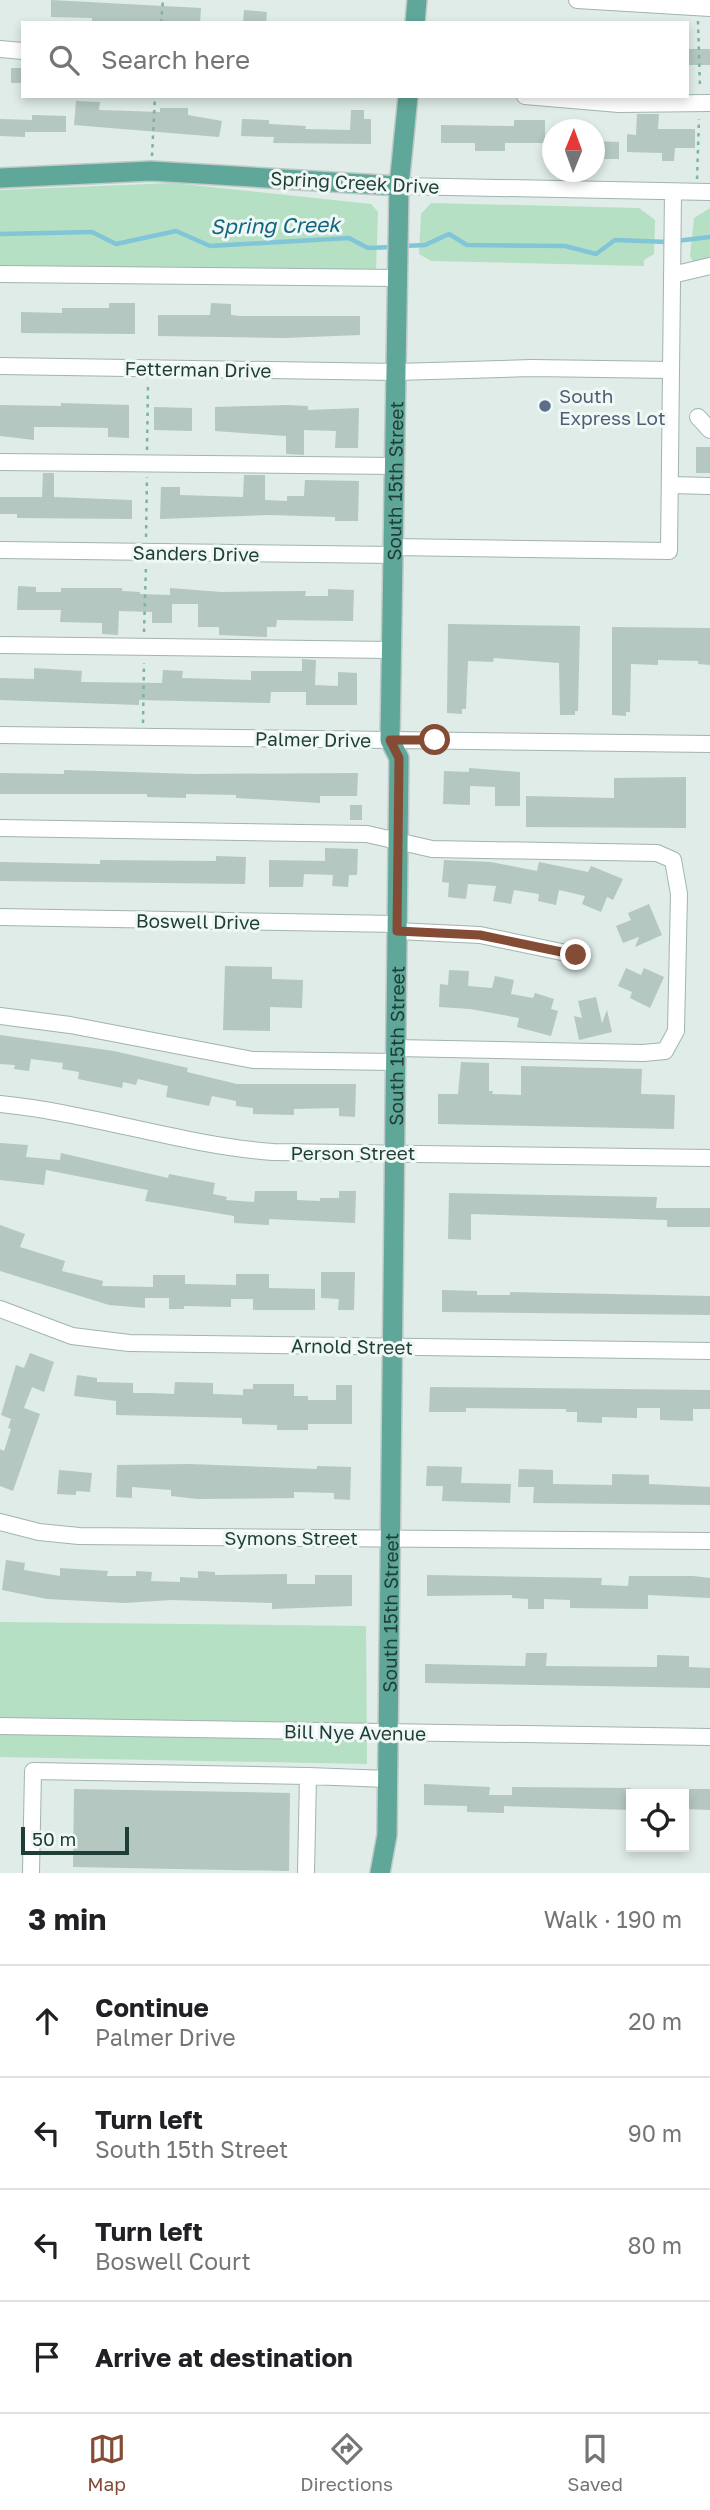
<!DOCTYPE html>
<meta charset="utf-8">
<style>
:root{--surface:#fff;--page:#f2f2f2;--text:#202124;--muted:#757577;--line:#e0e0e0;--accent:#844c35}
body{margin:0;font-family:"Golos Text",sans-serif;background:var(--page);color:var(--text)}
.controls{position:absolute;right:21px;bottom:21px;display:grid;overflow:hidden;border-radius:0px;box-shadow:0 4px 10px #0003}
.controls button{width:63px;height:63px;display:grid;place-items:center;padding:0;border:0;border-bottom:2px solid var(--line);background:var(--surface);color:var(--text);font:35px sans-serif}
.compass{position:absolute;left:542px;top:119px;width:63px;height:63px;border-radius:50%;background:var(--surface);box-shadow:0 4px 10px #0003;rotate:1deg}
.scale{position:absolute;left:21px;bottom:18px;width:108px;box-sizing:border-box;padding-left:7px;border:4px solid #1e3e37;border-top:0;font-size:19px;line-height:24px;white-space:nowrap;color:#1e3e37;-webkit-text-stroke:5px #f0f8f5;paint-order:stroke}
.stop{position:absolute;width:21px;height:21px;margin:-16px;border:5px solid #844c35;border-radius:50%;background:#fff}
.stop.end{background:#844c35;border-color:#fff;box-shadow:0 2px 7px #0008}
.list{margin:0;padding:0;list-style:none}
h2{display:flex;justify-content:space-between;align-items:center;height:91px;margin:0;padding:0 28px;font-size:30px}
h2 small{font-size:23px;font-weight:400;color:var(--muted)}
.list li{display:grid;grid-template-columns:46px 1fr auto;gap:21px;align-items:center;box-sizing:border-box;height:112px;padding:0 28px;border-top:2px solid var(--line)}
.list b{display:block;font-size:26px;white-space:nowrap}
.list p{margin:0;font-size:23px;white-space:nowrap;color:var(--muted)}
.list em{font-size:23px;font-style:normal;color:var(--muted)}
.icon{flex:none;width:38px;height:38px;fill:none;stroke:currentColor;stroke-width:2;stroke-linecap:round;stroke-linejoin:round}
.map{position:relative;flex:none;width:710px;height:1873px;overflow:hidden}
.search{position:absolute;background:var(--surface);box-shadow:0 4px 10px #0003;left:21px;right:21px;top:21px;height:77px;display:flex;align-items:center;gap:18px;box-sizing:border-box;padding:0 24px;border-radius:0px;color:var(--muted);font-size:26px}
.sheet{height:539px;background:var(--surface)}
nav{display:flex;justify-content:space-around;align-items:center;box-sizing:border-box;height:98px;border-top:2px solid var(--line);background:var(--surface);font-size:19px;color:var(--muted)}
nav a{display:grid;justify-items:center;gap:4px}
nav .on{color:var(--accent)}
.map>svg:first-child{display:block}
.green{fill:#b6e0c3}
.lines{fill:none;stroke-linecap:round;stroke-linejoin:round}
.stream{stroke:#81c5d8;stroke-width:4.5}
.building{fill:#b4c7c0}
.minor-casing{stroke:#a1b4af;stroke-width:18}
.major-casing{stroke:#c0c9c7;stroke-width:22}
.path{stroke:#7cb3a5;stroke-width:2.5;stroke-dasharray:3.5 5;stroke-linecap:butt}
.minor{stroke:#fff;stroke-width:16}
.major{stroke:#5fa798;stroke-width:19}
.route{stroke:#844c35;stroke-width:9}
.service-dot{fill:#5c6f8a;stroke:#f0f8f5;stroke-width:2.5}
.labels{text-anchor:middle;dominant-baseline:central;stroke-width:6;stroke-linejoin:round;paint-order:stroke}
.street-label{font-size:19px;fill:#1e3e37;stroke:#f0f8f5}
.service-label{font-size:19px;fill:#4e5e75;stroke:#f0f8f5;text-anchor:start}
.water-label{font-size:21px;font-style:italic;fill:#126780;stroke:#f0f8f5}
</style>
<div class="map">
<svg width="710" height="1873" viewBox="0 0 710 1873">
<rect width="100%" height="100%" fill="#dfece7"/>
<path class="green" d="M173,183L371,204L378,212L376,271L0,269V190Z
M431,203L639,208L655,220L654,254L644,260V266L431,261L419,254L421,214Z
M710,208V267L695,265L690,256L694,218Z
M0,1622L366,1626L367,1764L0,1757Z"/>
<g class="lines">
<path class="stream" d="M0,234L92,232L116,244L176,231L210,246L349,238L368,248L392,247
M676,241L710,237
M404,246L425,245L449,234L467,245L565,246L596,254L615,240L667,242"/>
</g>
<path class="building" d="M51,0L201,8L200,23H92V18L51,17Z
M244,10L267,12L266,23H243Z
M687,49H710V65H687Z
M11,68H23V83H11Z
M76,101L100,102L99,110L160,112V108H188V115L222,121L219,137L74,125Z
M351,110H364V119H371V144L273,143L274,137L241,136L242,119L269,120V124L306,126L305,129L350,130Z
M637,114H659L658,129H695V148H675L674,161H662V153L627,152V134L636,135Z
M32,115L66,116V132H25V137L0,136V119L32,120Z
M514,120H545V143H505V151H475V143H441V125L514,126Z
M594,141L619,142V159H594Z
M109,303H135V334L21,333V312L62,313V308H109Z
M211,303L231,304V315L240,316H360V335L284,338L158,336V315H210Z
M61,403L129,405V438L108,437V428L55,427H34V440L0,436V405L61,406Z
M286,405L308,406V410L359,408L358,448H335L336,431L304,430V455L286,454V436L215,431V407Z
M154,407L192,408V431L154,430Z
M696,447H710V473H696Z
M43,473H54V497L132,500V519L17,518V514H0V497H42Z
M244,475H265V500L287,501V496H304L305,480L359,481L358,521H335V517L270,515L160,519L161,487H180V495L243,497Z
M18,586L36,587V592H61V588H122V591L140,592V594L170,595V588L221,592L306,591L305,596H328V589L354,590L353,621L277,620L276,627H267V637L219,635V627H198V604H172V623H152V612L119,611L118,635L102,634V623L60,622L61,610H17Z
M448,624L580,626L578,711H575V715H560L559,663L494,658L493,662L468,661L466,709H462V714L447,713Z
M612,627L710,628V665L698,664V661L658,660V665L631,664L630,712H626V716L612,715Z
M302,659L316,660L315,685L338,686V672L357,673V705H306V692H271L270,703L139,700V705L0,700V678L34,679V668L82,671L81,682L162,683L163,670L183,671L182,678L251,680V671H302Z
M469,768L520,772V806H495V787L470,786V805L443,804L444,771L469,772Z
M64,770L194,774L358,773L357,796H320V803L236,798V795L186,794V798L147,797V794H0V773L64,774Z
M686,777V828L526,827V796L614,798V778Z
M350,805H362V820H350Z
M325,848L358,849L357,875H349L348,887L332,886L333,875L304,874L303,887H269V860L325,861Z
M216,856L246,857L245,884L0,881V862L100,864V860L216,861Z
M444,860L491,862L537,871L539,862L588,872L591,866L623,879L613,900L607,897L601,912L582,904L585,896L559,890L556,905L538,901L539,894L514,890L511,904L493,901L496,886L468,884L466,899L448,897L449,883L442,882Z
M649,904L662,935L635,947L639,937L623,943L616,926L631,920L628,913Z
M225,966L272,967V979L303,980L302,1008L270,1007V1031L223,1030Z
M626,968L641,975L644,968L664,977L650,1008L630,998L632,992L618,986Z
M449,970L469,971L468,986L492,988L495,976L514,980L511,994L533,998L535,993L554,999L551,1009L558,1011L551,1036L517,1027L519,1018L470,1009L439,1007L440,984L448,985Z
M596,997L602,1023L607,1010L612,1032L579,1040L574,1016L582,1018L578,1001Z
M0,1035L114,1051L188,1068L187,1072L237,1084H356L355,1117L339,1116V1108L294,1109V1115L253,1114V1108L236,1106V1101L212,1096L209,1106L166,1097L168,1086L138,1079L136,1085L123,1082L122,1088L78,1079L79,1072L62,1069L63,1063L31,1059L29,1071L14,1069L15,1065L0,1064Z
M461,1062L489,1063V1091H493L492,1094L521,1095V1066L642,1069L641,1094L675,1095L674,1129L438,1124V1094H458Z
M0,1143L28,1145L26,1157L60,1160L61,1153L168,1178L169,1174L215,1183L213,1194L227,1197L226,1200L254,1202L255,1191H297V1200L320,1201V1198H339V1191H356L355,1223L269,1219V1225L234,1223V1216L145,1201L148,1190L46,1170L44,1185L0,1180Z
M449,1193L657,1197L656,1208H710V1227H667V1220L471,1214V1240L448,1239Z
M0,1225L25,1234L20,1247L65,1261L62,1271L103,1281L102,1286L153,1287V1275H185V1284L236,1285V1274H269V1288L315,1289V1310H253V1299H231V1307L184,1306V1309H169V1298H145V1308L109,1305L0,1271Z
M321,1272H355L354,1310H338L339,1299L321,1298Z
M442,1290L477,1291V1295H510V1292L710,1296V1315L442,1312Z
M30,1353L54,1362L44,1392L32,1387L24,1408L40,1414L13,1491L0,1486V1449L4,1451L11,1429L8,1428L11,1419L1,1415L16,1365L24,1368Z
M77,1375L97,1378V1382L133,1383V1393H150L174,1394L175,1382L213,1383V1394L243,1395V1389H253V1384H294V1396H308V1400H336V1385H352V1424H308V1430H277V1425L242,1424V1418L116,1415V1401L74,1396Z
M430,1387L710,1390V1409H693V1421L660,1420V1408H637V1418L602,1417V1423L577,1422V1412H566V1409L466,1408V1412H429Z
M189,1464L317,1469V1466L351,1467L350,1500L334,1499V1493L294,1492V1498L198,1499L171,1496V1490L132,1487V1498L116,1497L117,1465Z
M427,1466L462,1467L461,1483L511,1484L510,1503L442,1501L443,1486H426Z
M519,1469L553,1470V1484L612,1485V1474L649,1475V1484L710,1487V1505L533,1503L534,1487H518Z
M59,1470L92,1473L90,1492L76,1491V1495L57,1494Z
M6,1560L25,1563L24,1570L60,1576V1568L108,1571L107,1576H136V1571L152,1572L151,1581L180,1582V1577L198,1578V1571L215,1572V1575L287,1574V1584H315V1575H352V1606L272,1609V1603L171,1600L125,1603L47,1599L2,1590Z
M427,1575L602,1578L601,1585L628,1586L629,1576H693L710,1578V1598L648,1595V1609L570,1608V1600L544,1599V1609H528V1599L512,1598V1595L427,1596Z
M526,1653H547L546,1666L657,1667V1655L689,1656V1667L710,1668V1688L425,1683V1664L525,1666Z
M424,1784L490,1787L489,1795H512V1787L631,1788V1810L504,1806V1813L467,1812V1806L424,1805Z
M74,1789L290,1793L289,1871L73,1867Z
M684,1789H710V1810L684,1809Z"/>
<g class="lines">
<defs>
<path id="minor" d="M577,0L710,8
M0,49L23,51
M525,96L619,104L710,103
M399,186L710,192
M0,274L398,278
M672,275L710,266
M0,366L396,372L532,368L671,370
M698,417L710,430
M0,462L394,466
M670,485L710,486
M393,547L669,551L673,193
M0,550L393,555
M0,645L391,650
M0,735L710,744
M0,828L367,834L432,849L657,853L673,860L679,894L676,1031L665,1051L643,1053L396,1048
M0,917L397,924
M397,931L480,935L576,955
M0,1016L70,1025L253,1060L395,1062
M0,1104C92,1113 181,1145 273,1152L710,1158
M0,1309L72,1336L129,1343L710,1351
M0,1522L39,1532L79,1536L710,1541
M0,1726L710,1737
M31,1873L33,1771L308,1776
M306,1873L308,1776L388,1779"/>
<g id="major">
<path d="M415,23L417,0"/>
<path d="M0,178L151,171L399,186"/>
<path id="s1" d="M380,1873L387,1835L399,758L390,740L399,186L408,96"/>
</g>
</defs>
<use href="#minor" class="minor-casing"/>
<use href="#major" class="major-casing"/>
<path class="path" d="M698,21L700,88
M161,23L163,0
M152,156L155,96
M697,179L699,119
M147,450L148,383
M146,537L147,477
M144,632L146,565
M143,723L144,663"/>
<use href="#minor" class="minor"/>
<use href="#major" class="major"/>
</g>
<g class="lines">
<path class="route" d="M435,740H390L399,758L397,931L480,935L576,955"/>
</g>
<circle class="service-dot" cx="545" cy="406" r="7"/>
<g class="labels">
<g class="street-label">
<text transform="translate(355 182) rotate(3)">Spring Creek Drive</text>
<text transform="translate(198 369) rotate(1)">Fetterman Drive</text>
<text stroke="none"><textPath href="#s1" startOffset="1395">South 15th Street</textPath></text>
<text transform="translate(196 553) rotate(1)">Sanders Drive</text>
<text transform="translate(313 739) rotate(1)">Palmer Drive</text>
<text transform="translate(198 921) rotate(1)">Boswell Drive</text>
<text stroke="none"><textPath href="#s1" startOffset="828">South 15th Street</textPath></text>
<text x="353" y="1152">Person Street</text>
<text transform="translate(352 1346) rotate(1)">Arnold Street</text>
<text x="291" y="1537">Symons Street</text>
<text stroke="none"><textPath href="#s1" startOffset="261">South 15th Street</textPath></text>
<text transform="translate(355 1732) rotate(1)">Bill Nye Avenue</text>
</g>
<g class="service-label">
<text x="559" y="395">South<tspan x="559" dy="22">Express Lot</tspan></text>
</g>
<g class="water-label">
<text transform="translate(275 225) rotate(-1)">Spring Creek</text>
</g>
</g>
</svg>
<div class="controls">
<button><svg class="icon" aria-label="locate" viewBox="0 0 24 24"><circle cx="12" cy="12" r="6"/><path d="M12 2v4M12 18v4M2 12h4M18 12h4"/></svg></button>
</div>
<svg class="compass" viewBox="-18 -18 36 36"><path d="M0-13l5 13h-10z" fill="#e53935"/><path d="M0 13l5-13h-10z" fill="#757577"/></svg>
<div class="scale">50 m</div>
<div class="stop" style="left:435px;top:740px"></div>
<div class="stop end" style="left:576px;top:955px"></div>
<div class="search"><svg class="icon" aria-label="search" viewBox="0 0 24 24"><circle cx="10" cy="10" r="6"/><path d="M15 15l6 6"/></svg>Search here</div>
</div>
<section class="sheet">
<h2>3 min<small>Walk · 190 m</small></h2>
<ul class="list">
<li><svg class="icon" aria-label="ahead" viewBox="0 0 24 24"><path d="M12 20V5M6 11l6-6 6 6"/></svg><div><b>Continue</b><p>Palmer Drive</p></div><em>20 m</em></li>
<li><svg class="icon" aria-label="left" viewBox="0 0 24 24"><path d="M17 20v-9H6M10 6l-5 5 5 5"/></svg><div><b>Turn left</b><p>South 15th Street</p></div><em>90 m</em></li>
<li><svg class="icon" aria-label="left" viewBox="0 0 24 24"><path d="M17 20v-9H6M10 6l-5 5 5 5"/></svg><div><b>Turn left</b><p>Boswell Court</p></div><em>80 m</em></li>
<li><svg class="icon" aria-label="arrive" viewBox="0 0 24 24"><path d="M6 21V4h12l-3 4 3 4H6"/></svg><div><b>Arrive at destination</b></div></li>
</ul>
</section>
<nav>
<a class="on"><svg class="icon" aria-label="map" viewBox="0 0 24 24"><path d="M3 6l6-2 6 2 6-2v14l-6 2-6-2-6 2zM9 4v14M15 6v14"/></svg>Map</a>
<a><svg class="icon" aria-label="directions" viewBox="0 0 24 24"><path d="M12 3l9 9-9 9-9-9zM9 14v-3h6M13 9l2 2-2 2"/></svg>Directions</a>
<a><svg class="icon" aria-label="saved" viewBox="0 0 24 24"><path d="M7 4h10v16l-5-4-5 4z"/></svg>Saved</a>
</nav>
